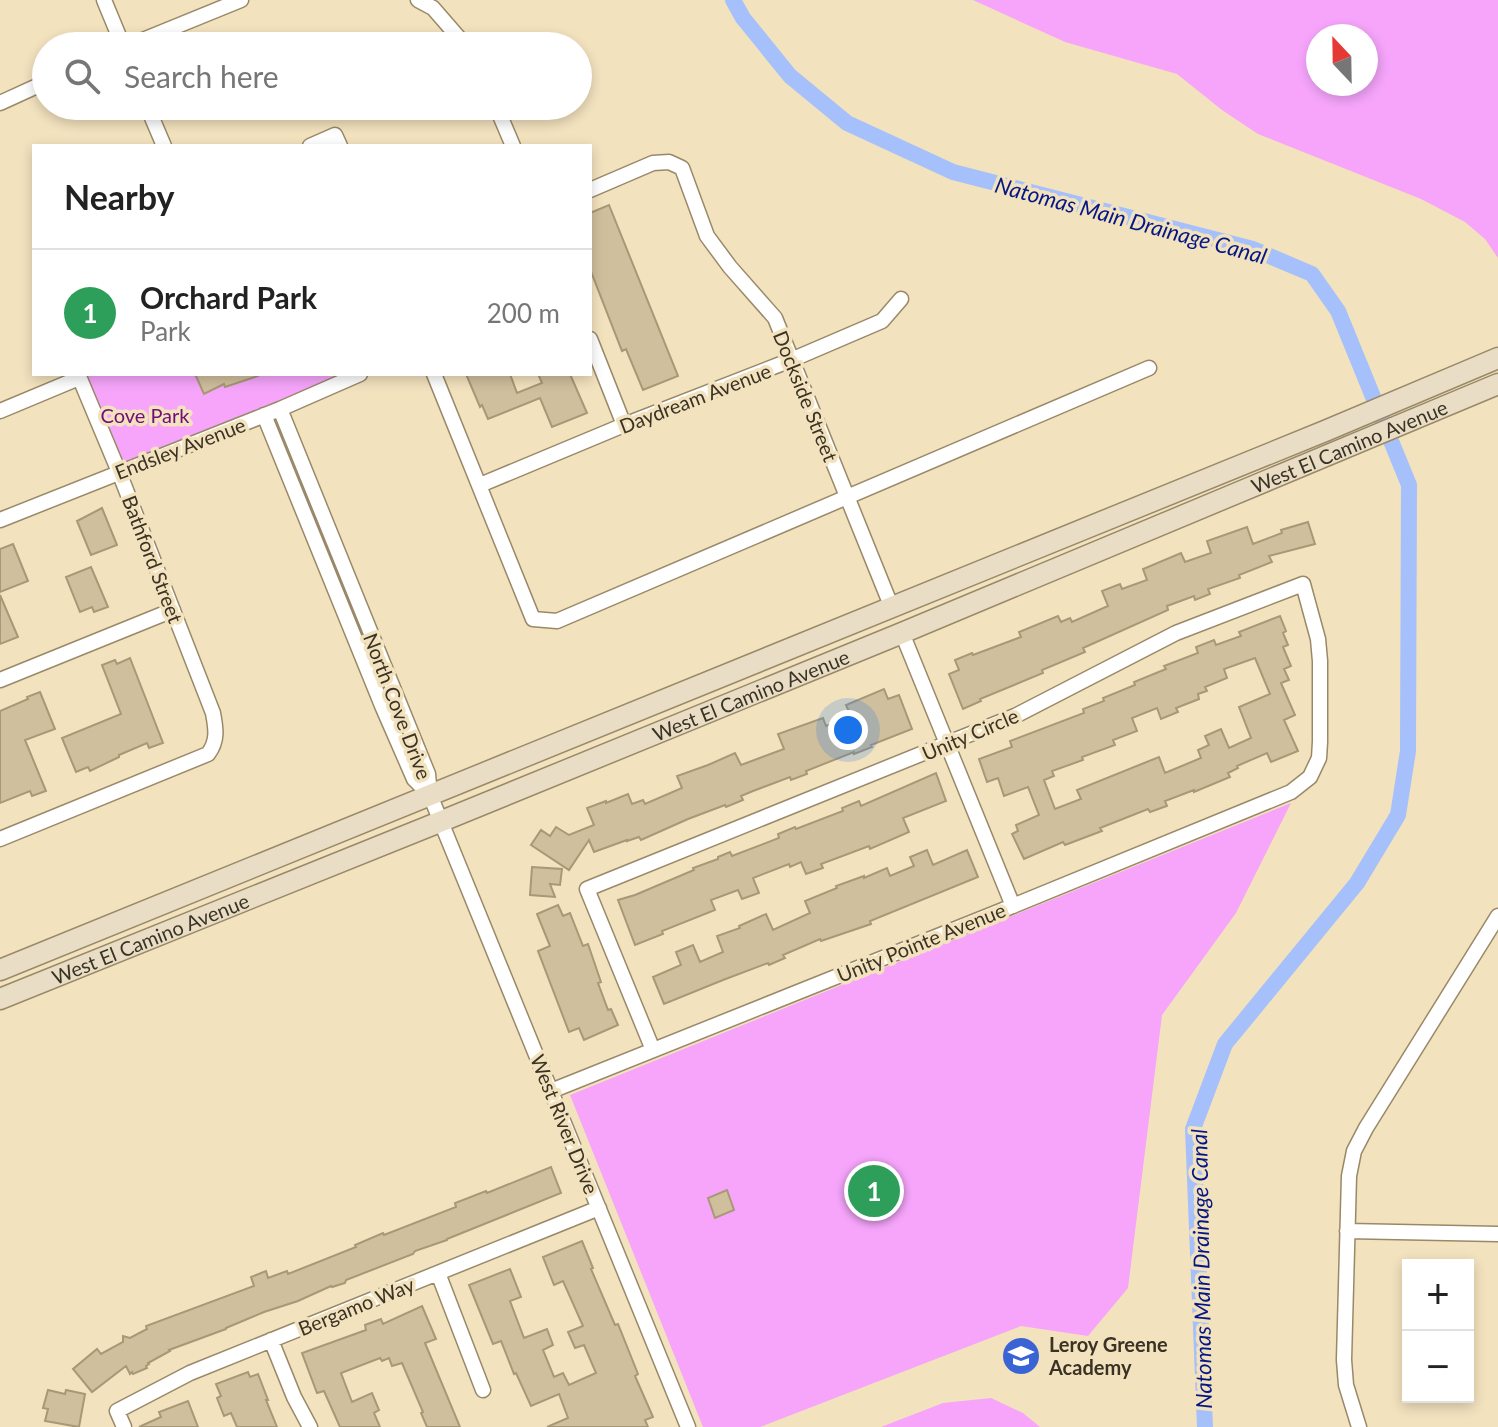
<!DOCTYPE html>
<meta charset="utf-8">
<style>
:root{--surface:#fff;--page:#f2f2f2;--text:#222;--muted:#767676;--line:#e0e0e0;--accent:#db2777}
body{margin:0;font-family:Lato,sans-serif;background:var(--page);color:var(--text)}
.controls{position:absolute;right:24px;bottom:24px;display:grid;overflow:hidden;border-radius:0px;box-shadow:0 4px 12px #0003}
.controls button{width:72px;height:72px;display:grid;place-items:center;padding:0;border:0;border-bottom:2px solid var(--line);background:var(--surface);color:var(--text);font:40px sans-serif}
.compass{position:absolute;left:1306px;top:24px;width:72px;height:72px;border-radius:50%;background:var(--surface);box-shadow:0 4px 12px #0003;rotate:338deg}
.you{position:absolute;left:848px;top:730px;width:28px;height:28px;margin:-20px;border:6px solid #fff;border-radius:50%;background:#1a73e8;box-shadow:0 0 0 12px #1a73e833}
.badge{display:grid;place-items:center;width:52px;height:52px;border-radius:50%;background:var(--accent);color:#fff;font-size:26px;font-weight:700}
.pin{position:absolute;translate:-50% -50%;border:4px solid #fff;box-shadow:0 2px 8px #0006}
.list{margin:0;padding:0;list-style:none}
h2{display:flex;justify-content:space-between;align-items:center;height:104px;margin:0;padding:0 32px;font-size:34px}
h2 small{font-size:26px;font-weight:400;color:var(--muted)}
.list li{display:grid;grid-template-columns:52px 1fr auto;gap:24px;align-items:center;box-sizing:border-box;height:128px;padding:0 32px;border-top:2px solid var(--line)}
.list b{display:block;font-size:30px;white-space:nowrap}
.list p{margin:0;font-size:26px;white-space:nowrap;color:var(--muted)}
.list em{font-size:26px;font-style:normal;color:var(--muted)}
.icon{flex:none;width:44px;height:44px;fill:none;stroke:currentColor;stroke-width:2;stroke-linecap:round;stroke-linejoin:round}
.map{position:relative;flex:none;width:1498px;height:1427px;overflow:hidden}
.search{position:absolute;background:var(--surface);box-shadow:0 4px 12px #0003;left:32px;top:32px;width:560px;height:88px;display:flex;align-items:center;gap:20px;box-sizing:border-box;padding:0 28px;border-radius:44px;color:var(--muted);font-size:30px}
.panel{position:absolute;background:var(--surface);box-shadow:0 4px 12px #0003;left:32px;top:144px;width:560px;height:232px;border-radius:0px}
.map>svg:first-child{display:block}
.green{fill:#f6a5fb;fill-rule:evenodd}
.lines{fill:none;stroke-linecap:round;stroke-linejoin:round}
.canal{stroke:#a5c0fb;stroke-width:16}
.building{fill:#d0bf9d;stroke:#a89876;stroke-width:2;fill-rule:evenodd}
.street-casing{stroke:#998968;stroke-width:17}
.secondary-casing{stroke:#998968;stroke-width:23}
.street{stroke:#fff;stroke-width:14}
.secondary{stroke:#e9dec5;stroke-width:20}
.labels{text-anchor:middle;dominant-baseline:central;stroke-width:7;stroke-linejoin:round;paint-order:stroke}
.street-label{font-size:20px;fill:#3a3325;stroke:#f3e2be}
.park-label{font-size:20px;fill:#720c79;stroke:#f3e2be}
.poi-label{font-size:20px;font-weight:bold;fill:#3a3325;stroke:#f3e2be;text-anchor:start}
.water-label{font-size:22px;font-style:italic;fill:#051784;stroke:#f3e2be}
</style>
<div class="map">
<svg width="1498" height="1427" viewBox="0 0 1498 1427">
<rect width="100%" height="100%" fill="#f3e2be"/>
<path class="green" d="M973,0H1498V258L1485,239L1465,222L1421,199L1258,134L1222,110L1177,74L1065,42ZM1318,36H1366V84H1318Z
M83,374H360L119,472Z
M1291,803L1236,913L1162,1015L1128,1288L1088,1336L1021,1326L760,1427H703L570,1095Z
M991,1398L1023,1413L1040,1427H881L943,1403Z"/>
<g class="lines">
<path class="canal" d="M733,0L743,18L790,76L847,123L953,172L1253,249L1312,274L1338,311L1409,485L1408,751L1398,815L1357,883L1225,1044L1193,1129L1205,1427"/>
</g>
<path class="building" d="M609,205L678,376L643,390L626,349L622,351L590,269V213Z
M195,374H257L258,376L225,387L224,384L204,394Z
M466,374H510L517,393L542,383L538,374H570L587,413L552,427L540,398L488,419L482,405L480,407Z
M102,508L117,545L91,555L77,521Z
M1308,522L1315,544L1269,556L1272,562L1239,575L1240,578L1208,589L1210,594L1195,600L1194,596L1167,606L1168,610L1083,648L1085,652L1042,670L1043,673L980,699L981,701L963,709L949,674L959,670L955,660L972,653L973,655L1021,637L1019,632L1058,616L1061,622L1070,618L1072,622L1108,606L1102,591L1120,584L1122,589L1147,580L1143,569L1181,553L1185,562L1211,553L1207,541L1247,527L1253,544L1282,533L1281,530Z
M13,544L28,581L0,592V549Z
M91,567L108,607L94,612L92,607L80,612L66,577Z
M0,595L18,637L0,644Z
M1280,616L1286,631L1283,633L1288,645L1283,647L1291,666L1284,669L1289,680L1281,683L1295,715L1284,720L1298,751L1271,762L1267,753L1237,766L1238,768L1228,773L1230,777L1194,792V790L1165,801L1167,806L1150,812L1148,809L1100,828L1102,831L1086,837L1065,845L1063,842L1024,859L1012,834L1018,831L1016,825L1039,815L1028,787L1004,796L998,778L987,782L979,759L1012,747L1010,741L1084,713L1083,709L1104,701L1103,698L1135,685L1134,682L1166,669L1164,666L1198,653L1196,647L1214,640L1216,645L1241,636L1239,632ZM1255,658L1270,694L1239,707L1251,738L1229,748L1221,729L1205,736L1209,745L1198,750L1201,758L1165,773L1159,757L1077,790L1081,799L1055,809L1044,780L1054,776L1052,771L1083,760L1082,757L1115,745L1113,740L1137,731L1132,718L1157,708L1161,719L1178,712L1176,708L1199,699L1198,694L1207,691L1205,687L1227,678L1224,669Z
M130,658L163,743L149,748L147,743L119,755V757L90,771L88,767L76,772L62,738L121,714L102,665L115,660L117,664Z
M884,689L888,699L899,695L912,729L871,745L872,747L854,754V752L806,771L807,774L791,780L790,777L753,791L741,796L743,800L726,807L725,805L688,819L641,840L639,837L627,841V840L594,852L589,840L569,870L531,845L541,830L550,836L556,827L569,835L594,825L587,808L606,801V803L628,794L632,804L643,800L645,804L682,788L677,776L708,765L735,753L741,765L784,749L778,734L823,718L826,726L851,716L846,705Z
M40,692L55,729L25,740L46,791L32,796L30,791L0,803V711L28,699L27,697Z
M936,773L946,801L903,818L909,832L870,849L869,846L821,864L823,868L806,874L801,862L790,867L789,864L753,878L759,893L742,899L738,890L711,900L715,910L662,931L663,934L635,945L618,900L635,895L694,870L693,868L718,859V857L730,852L732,856L779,838L778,834L795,827L796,829L843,811L842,808L859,801L861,806Z
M927,850L933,865L967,850L978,877L870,921L871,924L821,941L820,939L783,955L785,958L769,965L768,963L723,980L664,1004L653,977L681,965L676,952L693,945L700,962L723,952L717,936L740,928L739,926L766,914L773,930L810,913L805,901L837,888L836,886L864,876V878L887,868L890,876L914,866L910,857Z
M532,867L562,869L560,885L550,884L555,897L530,895Z
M558,905L563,916L570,913L583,946L588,944L601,982L598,983L608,1010L611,1009L618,1025L584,1040L579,1028L569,1032L538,951L550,946L537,914Z
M551,1167L561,1193L447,1239V1240L415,1251L413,1254L346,1280L345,1283L332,1287L331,1286L298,1301L264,1312L226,1328V1329L169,1350L170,1351L148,1363L149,1364L146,1366L147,1368L133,1374L132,1372L130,1374L126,1366L92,1392L73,1369L97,1349L101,1354L123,1342V1336L130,1338L147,1329L146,1326L254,1286L251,1277L266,1271L268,1278L287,1271L288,1274L356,1247L355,1245L383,1233L384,1235L456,1207L455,1203L486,1191L487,1193Z
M727,1190L734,1210L715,1218L708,1198Z
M582,1241L593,1268L591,1269L615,1325L618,1324L638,1374L635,1376L653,1417L645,1420L648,1427H547L568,1418L559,1394L531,1406L516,1373L514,1374L501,1341L493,1344L469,1285L510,1269L521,1297L510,1301L524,1338L547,1329L553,1345L543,1350L554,1377L563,1373L569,1385L596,1373L584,1345L575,1348L568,1332L583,1326L563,1281L554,1285L543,1257Z
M422,1306L436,1339L425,1343L460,1427H427L421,1413L423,1412L402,1363L392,1366L389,1358L382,1361L380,1358L341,1373L352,1402L372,1393L379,1410L374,1413L380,1427H340L324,1391L317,1393L302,1353L366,1330L365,1325L381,1319L383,1324Z
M248,1372L250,1377L258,1374L268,1400H266L277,1427H237L231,1413L224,1416L217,1398L221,1396L216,1384Z
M48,1390L65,1394L66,1390L85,1394L79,1427L45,1421L48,1409L43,1408Z
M188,1401L198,1427H139L161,1417L159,1412Z"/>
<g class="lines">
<defs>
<path id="street" d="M104,0L123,46
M418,0L433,8L466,46
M128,46L241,0
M0,103L46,82
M147,106L164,146
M496,106L513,146
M310,146L335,135L340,146
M590,190L653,163L669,162L682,168L707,236L730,267L775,318L892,608
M590,339L624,425
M434,374L533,619L557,621L1149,368
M280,409L428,774L430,795L688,1427
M0,411L79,378
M264,415L383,708L414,779L430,795
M480,485L624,425L791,360L882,321L901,299
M0,520L280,409L360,374
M902,633L1013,906
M0,680L173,610
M0,839L208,754C218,741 216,729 213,713L119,472L78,374
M551,1091L998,912L1291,792L1310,777L1319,758L1320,742V661L1318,639L1303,584L1176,633L1015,716L587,889L653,1050
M1347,1231L1498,1234
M438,1273L483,1390
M271,1340L294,1397L310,1427
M124,1427L117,1411L190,1373L599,1208
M1359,1427L1346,1385L1344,1360L1349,1176L1354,1151L1366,1128L1498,916"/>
<g id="secondary">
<path d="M0,970L1325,431L1498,358"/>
<path id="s1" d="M0,999L442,821L902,633L1498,384"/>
</g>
</defs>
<use href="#street" class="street-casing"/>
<use href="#secondary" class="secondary-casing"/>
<use href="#street" class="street"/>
<use href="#secondary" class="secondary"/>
</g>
<defs>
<symbol id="school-disc" viewBox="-11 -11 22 22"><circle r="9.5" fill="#3a64d5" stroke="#f3e2be"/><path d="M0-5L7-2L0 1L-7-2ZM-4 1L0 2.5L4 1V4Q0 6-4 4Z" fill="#fff"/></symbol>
</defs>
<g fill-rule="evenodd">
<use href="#school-disc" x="999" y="1334" width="44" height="44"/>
</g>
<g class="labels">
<g class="street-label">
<text transform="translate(806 396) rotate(68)">Dockside Street</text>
<text transform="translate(695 398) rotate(-21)">Daydream Avenue</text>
<text stroke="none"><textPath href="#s1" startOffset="1458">West El Camino Avenue</textPath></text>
<text transform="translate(180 448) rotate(-21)">Endsley Avenue</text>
<text transform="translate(153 559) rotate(69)">Bathford Street</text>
<text stroke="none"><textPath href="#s1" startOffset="810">West El Camino Avenue</textPath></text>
<text transform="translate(398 706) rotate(69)">North Cove Drive</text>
<text transform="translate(970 734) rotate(-23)">Unity Circle</text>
<text stroke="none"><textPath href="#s1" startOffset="162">West El Camino Avenue</textPath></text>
<text transform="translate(921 942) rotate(-22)">Unity Pointe Avenue</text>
<text transform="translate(565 1124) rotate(68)">West River Drive</text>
<text transform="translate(356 1306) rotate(-22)">Bergamo Way</text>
</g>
<g class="park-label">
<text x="145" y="415">Cove Park</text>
</g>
<g class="poi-label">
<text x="1049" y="1344">Leroy Greene<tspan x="1049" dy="23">Academy</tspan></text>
</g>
<g class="water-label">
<text transform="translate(1131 220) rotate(15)">Natomas Main Drainage Canal</text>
<text transform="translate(1201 1269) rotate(-91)">Natomas Main Drainage Canal</text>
</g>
</g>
</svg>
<div class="controls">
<button>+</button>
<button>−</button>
</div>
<svg class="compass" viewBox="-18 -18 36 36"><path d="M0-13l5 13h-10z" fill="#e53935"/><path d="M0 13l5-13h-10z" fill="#767676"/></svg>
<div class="you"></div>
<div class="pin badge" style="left:874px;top:1191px;background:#2e9e5b">1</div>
<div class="search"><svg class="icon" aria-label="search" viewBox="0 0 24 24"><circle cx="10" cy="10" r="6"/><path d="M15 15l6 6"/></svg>Search here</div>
<section class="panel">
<h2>Nearby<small></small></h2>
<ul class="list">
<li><span class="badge" style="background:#2e9e5b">1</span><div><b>Orchard Park</b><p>Park</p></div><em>200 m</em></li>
</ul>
</section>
</div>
